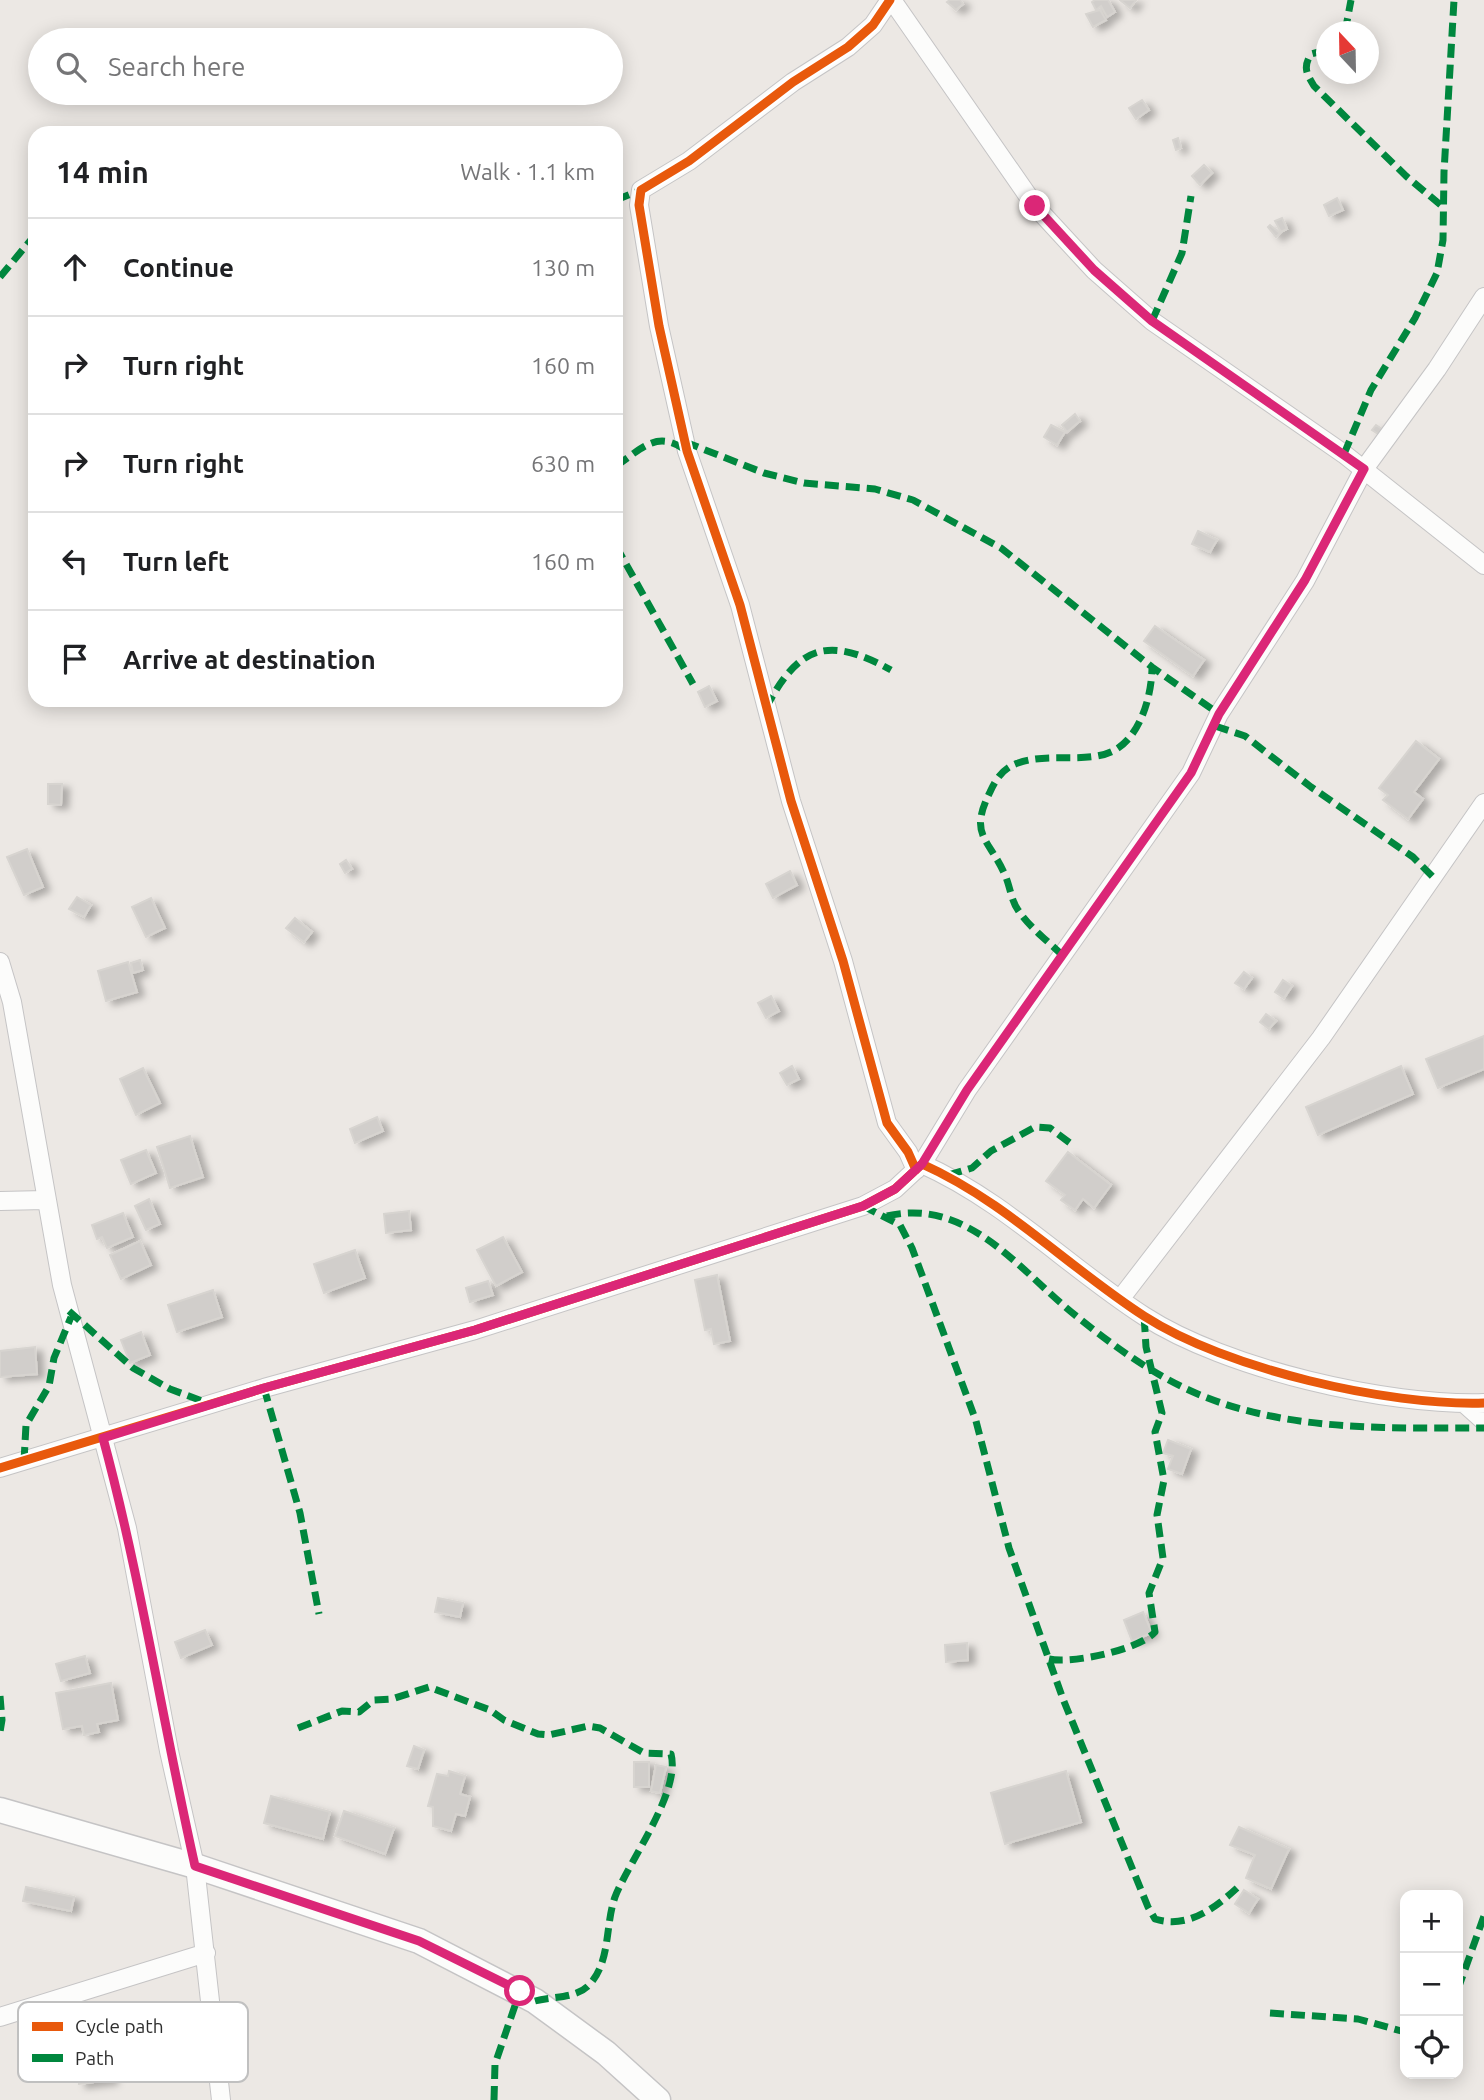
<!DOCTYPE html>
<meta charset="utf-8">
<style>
:root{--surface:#fff;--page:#f6f6f6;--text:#202124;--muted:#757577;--line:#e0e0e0}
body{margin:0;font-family:Ubuntu,sans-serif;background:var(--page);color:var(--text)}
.controls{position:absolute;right:21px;bottom:21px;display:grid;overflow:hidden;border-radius:14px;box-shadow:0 4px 18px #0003}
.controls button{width:63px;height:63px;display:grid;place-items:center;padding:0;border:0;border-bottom:2px solid var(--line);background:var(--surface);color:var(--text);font:35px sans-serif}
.compass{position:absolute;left:1316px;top:21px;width:63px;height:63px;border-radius:50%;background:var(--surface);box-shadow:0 4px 18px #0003;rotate:338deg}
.stop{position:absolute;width:21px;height:21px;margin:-16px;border:5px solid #db2777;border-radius:50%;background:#fff}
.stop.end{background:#db2777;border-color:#fff;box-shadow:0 2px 7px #0008}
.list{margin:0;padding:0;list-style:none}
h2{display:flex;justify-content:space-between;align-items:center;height:91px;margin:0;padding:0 28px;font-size:30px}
h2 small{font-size:23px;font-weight:400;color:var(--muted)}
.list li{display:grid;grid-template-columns:46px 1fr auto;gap:21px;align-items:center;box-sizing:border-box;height:98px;padding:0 28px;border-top:2px solid var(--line)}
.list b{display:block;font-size:26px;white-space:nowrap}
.list em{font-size:23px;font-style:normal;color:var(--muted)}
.icon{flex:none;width:38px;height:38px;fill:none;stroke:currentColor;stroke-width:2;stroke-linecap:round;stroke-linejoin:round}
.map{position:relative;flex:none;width:1484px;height:2100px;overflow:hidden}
.search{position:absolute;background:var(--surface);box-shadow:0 4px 18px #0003;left:28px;top:28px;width:595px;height:77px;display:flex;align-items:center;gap:18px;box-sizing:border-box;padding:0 24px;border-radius:38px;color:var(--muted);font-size:26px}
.panel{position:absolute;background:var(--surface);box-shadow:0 4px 18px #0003;left:28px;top:126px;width:595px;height:581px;border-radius:21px}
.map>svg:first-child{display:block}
.building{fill:#d1cecb;stroke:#d7d4d0;stroke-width:2;filter:url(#shadow)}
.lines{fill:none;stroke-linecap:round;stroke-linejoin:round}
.minor-casing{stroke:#c5c4c5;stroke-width:20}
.secondary-casing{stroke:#c5c4c5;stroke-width:27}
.minor{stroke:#fcfcfb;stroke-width:18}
.secondary{stroke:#fcfcfb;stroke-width:24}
.quiet{stroke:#00873e;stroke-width:7;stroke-dasharray:14 7;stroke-linecap:butt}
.cycleway-casing{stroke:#fff;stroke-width:13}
.cycleway{stroke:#e8590c;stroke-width:9}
.route{stroke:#db2777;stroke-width:9}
.key{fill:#fff;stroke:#c0c0c0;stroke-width:2}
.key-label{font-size:19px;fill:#2e2e2e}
</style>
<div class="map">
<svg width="1484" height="2100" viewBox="0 0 1484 2100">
<defs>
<filter id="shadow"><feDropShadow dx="7" dy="4" stdDeviation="3.5" flood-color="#0004"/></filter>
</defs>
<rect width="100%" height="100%" fill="#ece8e4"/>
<path class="building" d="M950,0H960L963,4L956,10L947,2Z
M1095,0H1108L1115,12L1107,17L1101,6L1096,10L1092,2Z
M1120,0H1136L1130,8Z
M1100,10L1106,20L1093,27L1086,14Z
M1142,100L1149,110L1136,119L1129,108Z
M1178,138L1181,148L1176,150L1173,140Z
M1204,165L1212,173L1200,185L1192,176Z
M1337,198L1343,210L1329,216L1324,205Z
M1282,218L1287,229L1281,232L1275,221Z
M1270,225L1280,233L1276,237L1268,227Z
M1075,414L1080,421L1067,432L1062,425Z
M1051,425L1065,432L1057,445L1044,437Z
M1376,425L1385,431L1381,436L1372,430Z
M1198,531L1217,540L1210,552L1192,544Z
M1155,626L1204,660L1193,676L1144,641Z
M709,686L717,701L705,707L698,692Z
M1416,741L1439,759L1414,792L1423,799L1408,819L1383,800L1388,795L1379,788Z
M48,784H62L61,805L48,804Z
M27,849L43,887L24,895L7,857Z
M346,860L352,869L345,873L340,864Z
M790,871L797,885L773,898L766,884Z
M77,897L91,905L84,917L69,909Z
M151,898L165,928L146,937L132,907Z
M295,918L312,932L304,942L286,928Z
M140,960L143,970L133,973L131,963Z
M128,962L137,992L106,1001L98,971Z
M1244,972L1252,978L1244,989L1235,983Z
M1283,980L1292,986L1284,998L1275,992Z
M771,996L779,1011L766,1018L758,1003Z
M1266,1014L1276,1021L1269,1029L1260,1022Z
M1484,1036V1069L1438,1088L1426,1059Z
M792,1066L799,1079L787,1085L780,1073Z
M1401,1066L1413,1094L1318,1135L1306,1107Z
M143,1068L160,1103L136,1115L120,1079Z
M377,1117L383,1131L355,1143L350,1129Z
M190,1136L203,1177L170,1188L157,1147Z
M146,1150L156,1173L131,1184L121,1160Z
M1068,1152L1111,1185L1094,1208L1083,1199L1075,1210L1061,1200L1065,1195L1046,1181Z
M149,1199L160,1224L146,1230L135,1206Z
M409,1211L411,1230L386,1233L384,1214Z
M123,1213L133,1237L107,1248L102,1237L97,1239L92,1225Z
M503,1237L522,1272L496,1286L477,1250Z
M140,1241L151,1265L121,1279L110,1255Z
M355,1250L365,1278L324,1293L314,1264Z
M717,1275L730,1341L714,1344L711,1329L705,1330L695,1280Z
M488,1281L493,1295L470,1302L466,1288Z
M213,1290L222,1317L177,1332L168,1305Z
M141,1332L150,1355L130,1363L121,1340Z
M35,1347L37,1374L0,1377V1351Z
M1168,1440L1191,1449L1182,1474L1168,1469L1173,1456L1163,1453Z
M438,1598L463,1603L460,1617L435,1612Z
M1143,1612L1152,1633L1132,1641L1124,1620Z
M205,1630L212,1645L181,1658L175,1642Z
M967,1643L968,1660L946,1662L945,1645Z
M85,1656L90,1673L61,1681L56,1664Z
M111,1683L118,1720L97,1724L99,1732L84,1735L82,1726L63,1729L56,1693Z
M414,1746L424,1750L418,1769L407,1766Z
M634,1762H649V1787H634Z
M656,1765L666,1767L660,1793L651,1791Z
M449,1771L465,1776L460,1794L470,1797L465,1816L456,1814L451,1831L433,1826V1807L428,1806L437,1774L448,1776Z
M1066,1771L1081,1822L1005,1844L991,1793Z
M271,1796L330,1812L323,1839L264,1823Z
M344,1811L394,1828L385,1854L335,1836Z
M1239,1827L1289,1849L1271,1889L1246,1878L1255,1855L1230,1845Z
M26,1887L74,1897L71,1911L23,1901Z
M1244,1890L1258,1899L1249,1913L1235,1904Z
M108,2056L111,2080L79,2084L77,2060Z"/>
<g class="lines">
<defs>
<path id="minor" d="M890,0L873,25L848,47L793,82L689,161L641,190L639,205L659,326L687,451L740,605L791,801L843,961L887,1123L908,1152L916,1170
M892,0L1035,206L1094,270L1152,321L1344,454L1484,565
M0,962L12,1002L62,1285L127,1528L169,1751L195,1866L221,2100
M922,1164L967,1090L1191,773L1219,714L1305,581L1364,469L1437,369L1484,297
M0,1201L45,1200
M1121,1298L1321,1038L1484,803
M1465,1404L1484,1421
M0,1468L264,1388L475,1330L863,1206L895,1189L922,1164C1005,1201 1068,1267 1144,1316C1226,1369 1387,1406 1484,1403
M0,2017L206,1953"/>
<path id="secondary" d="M0,1810L195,1866L419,1941L535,2001L606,2053L658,2100"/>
</defs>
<use href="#minor" class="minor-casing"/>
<use href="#secondary" class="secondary-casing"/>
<use href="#minor" class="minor"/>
<use href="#secondary" class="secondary"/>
<path class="quiet" d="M1345,32L1351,0
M1326,50L1311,54C1303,67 1306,73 1314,86L1406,176L1443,207
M616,200L641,190
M0,277L35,235
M1152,321L1182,253L1191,196
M685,442L764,473L804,483L875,489L913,500L1001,548L1152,667L1219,714
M1344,454L1371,390L1415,318L1437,273L1443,240L1444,172L1454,0
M616,466C643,448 657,429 687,451
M616,546L693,684
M766,708C799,644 829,636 891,670
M1215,726L1245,736L1311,787L1413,857L1433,877
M1063,956C1048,941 1030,928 1018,910C1011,900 1010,886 1005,875C989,838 968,836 990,792C996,779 1003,768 1018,763C1048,752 1087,764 1113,751C1141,737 1152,694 1152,667
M948,1175L972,1168L991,1151L1035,1127L1050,1128L1070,1143
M863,1206L900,1225L912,1248L976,1421L1009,1548L1063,1699L1148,1907L1155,1919C1187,1929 1214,1909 1237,1888
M887,1216C968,1197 1020,1271 1075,1315C1111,1344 1149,1372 1191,1391C1282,1432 1386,1428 1484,1428
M69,1311L133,1368L170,1389L210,1404
M264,1388L300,1513L319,1614
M24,1461L26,1425L49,1386L54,1358L71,1317
M1049,1659C1072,1664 1139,1650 1155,1632L1149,1593L1163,1558L1157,1515L1164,1480L1155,1432L1162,1413L1146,1347L1144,1315
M0,1696L2,1720L0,1732
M298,1728L342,1711L359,1712L374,1700L392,1699L429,1687L490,1710L504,1720L538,1734L549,1735L588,1726L600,1728L644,1753L671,1754C681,1792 629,1861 615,1897C605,1925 611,1960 590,1984C577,1999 553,1996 535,2001
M1458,1989L1484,1916
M1270,2013L1358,2019L1405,2032
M494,2100L495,2064L520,1991"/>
<defs>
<path id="cycleway" d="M890,0L873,25L848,47L793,82L689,161L641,190L639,205L659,326L687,451L740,605L791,801L843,961L887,1123L908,1152L916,1170
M0,1468L264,1388L475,1330L863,1206L895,1189L922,1164C1005,1201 1068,1267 1144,1316C1226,1369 1387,1406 1484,1403"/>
</defs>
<use href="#cycleway" class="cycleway-casing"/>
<use href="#cycleway" class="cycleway"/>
</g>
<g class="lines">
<path class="route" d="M520,1991L419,1941L195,1866C163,1724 141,1579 103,1438L264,1388L475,1330L863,1206L895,1189L922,1164L967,1090L1191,773L1219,714L1305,580L1364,469L1152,321L1094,270L1035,206"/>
</g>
<rect x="18" y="2002" width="230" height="80" rx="10" class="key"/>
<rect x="32" y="2022" width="31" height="9" fill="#e8590c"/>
<rect x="32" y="2054" width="31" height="8" fill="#00873e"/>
<g class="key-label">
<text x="75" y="2033">Cycle path</text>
<text x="75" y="2065">Path</text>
</g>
</svg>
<div class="controls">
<button>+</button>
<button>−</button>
<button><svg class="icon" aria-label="locate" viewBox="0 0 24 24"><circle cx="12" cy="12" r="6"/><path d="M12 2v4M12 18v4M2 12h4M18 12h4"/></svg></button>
</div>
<svg class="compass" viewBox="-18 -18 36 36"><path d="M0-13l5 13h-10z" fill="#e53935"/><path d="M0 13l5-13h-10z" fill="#757577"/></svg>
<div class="stop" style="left:520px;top:1991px"></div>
<div class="stop end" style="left:1035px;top:206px"></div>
<div class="search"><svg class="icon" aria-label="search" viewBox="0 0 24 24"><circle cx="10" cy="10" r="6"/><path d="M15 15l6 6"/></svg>Search here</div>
<section class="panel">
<h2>14 min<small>Walk · 1.1 km</small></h2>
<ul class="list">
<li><svg class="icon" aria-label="ahead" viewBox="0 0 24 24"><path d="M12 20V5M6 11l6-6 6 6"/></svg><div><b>Continue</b></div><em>130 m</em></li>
<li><svg class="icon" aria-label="right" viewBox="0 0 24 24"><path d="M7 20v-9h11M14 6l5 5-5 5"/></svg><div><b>Turn right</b></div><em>160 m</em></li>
<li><svg class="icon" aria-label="right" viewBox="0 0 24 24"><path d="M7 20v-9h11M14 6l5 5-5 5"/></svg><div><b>Turn right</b></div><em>630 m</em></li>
<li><svg class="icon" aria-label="left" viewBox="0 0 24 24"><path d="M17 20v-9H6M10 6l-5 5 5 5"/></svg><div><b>Turn left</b></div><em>160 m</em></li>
<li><svg class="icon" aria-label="arrive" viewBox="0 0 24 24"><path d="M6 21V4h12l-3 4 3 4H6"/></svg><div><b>Arrive at destination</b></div></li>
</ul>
</section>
</div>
